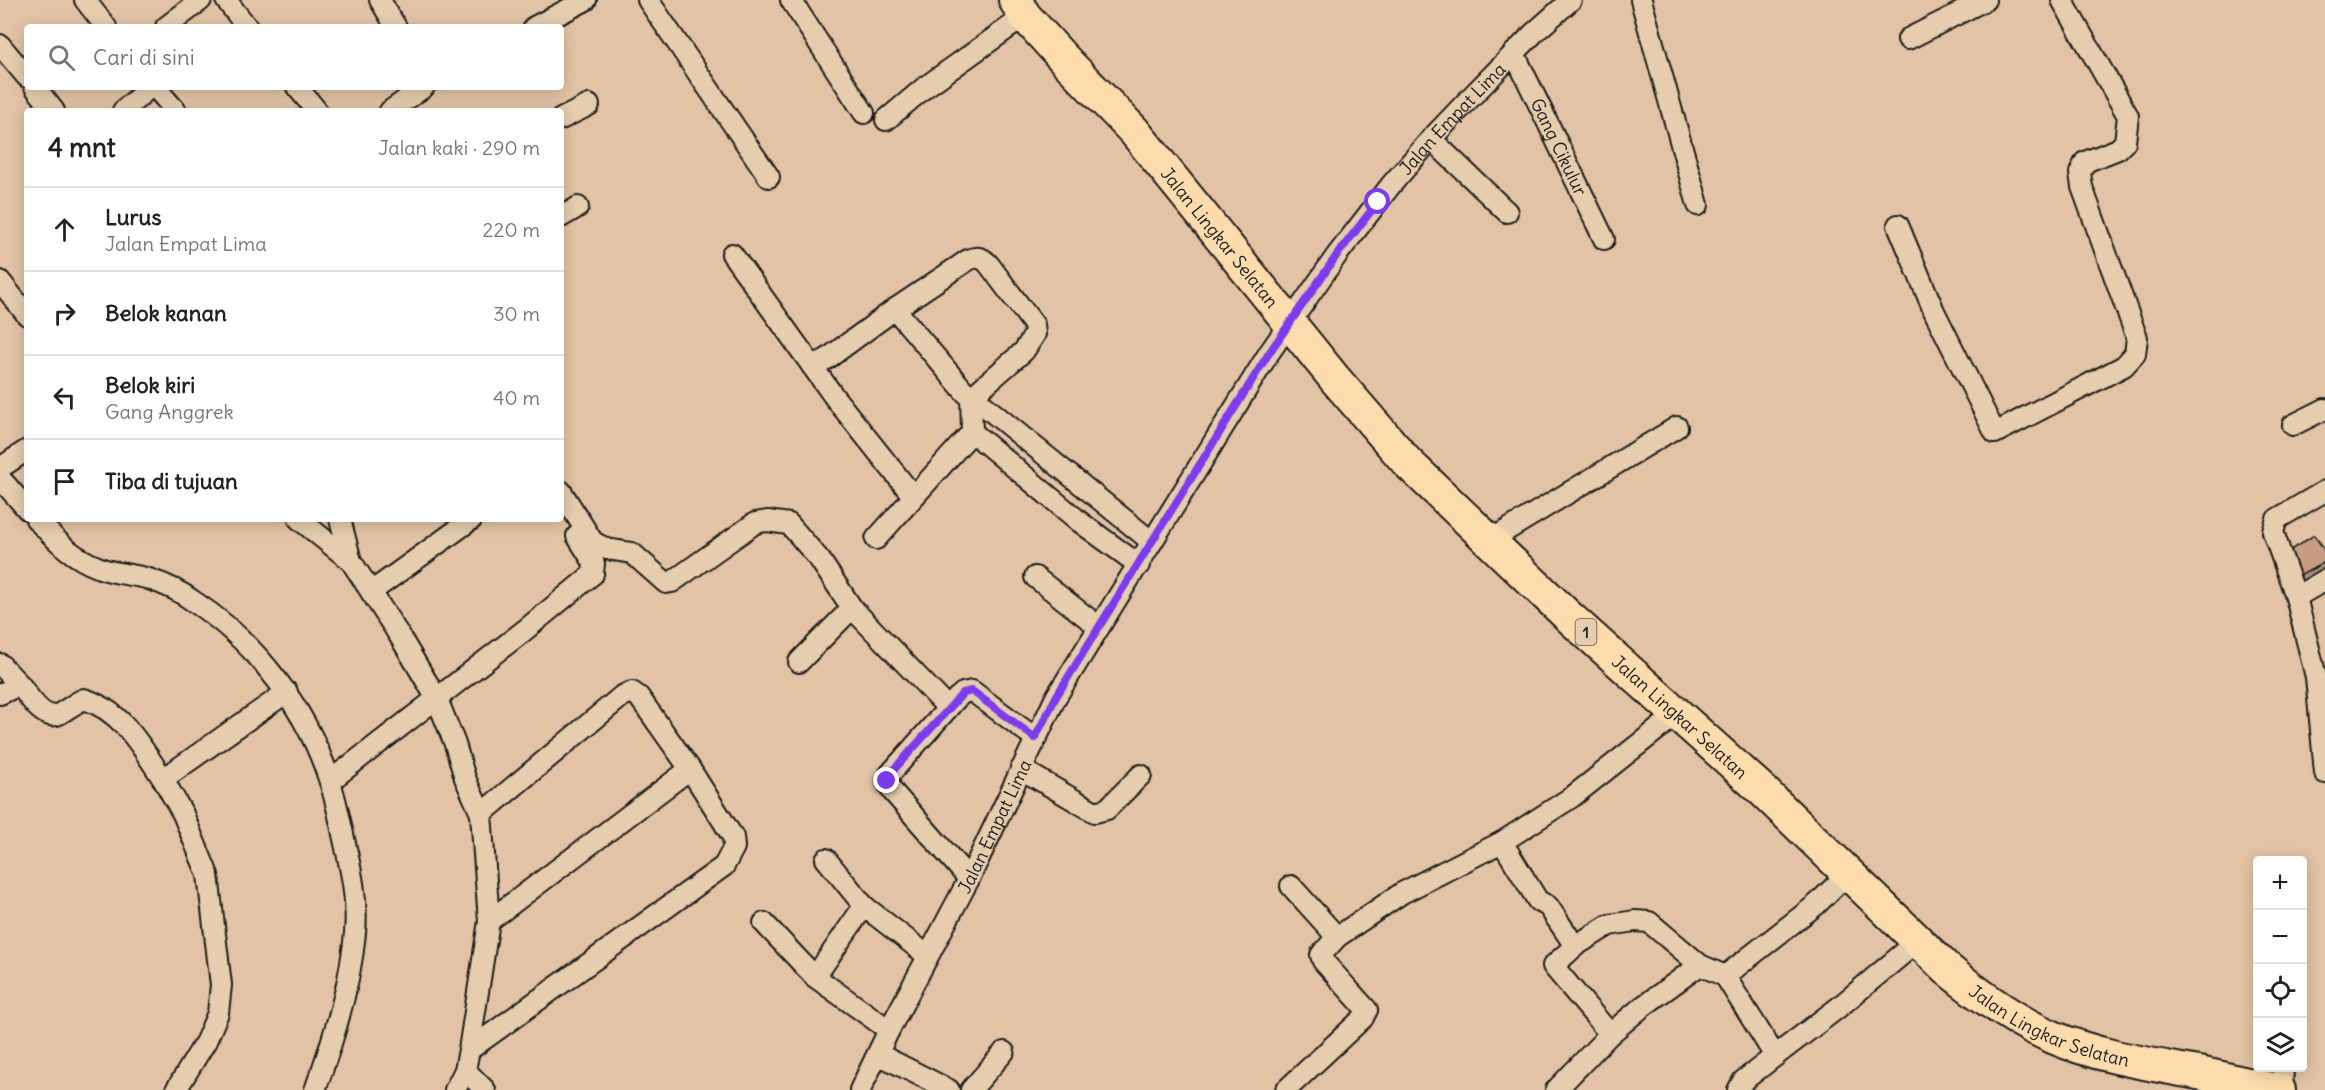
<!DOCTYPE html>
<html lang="id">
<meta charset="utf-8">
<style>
:root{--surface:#fff;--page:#f2f2f2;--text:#222;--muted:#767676;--line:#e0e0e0}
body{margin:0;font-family:Delius,sans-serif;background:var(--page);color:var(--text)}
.controls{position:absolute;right:18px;bottom:18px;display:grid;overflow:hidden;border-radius:6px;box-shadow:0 3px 15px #0003}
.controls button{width:54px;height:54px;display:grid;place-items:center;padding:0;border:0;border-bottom:2px solid var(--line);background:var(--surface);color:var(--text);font:30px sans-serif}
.stop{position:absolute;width:18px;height:18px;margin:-14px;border:4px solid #7c3aed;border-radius:50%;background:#fff}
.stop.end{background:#7c3aed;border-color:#fff;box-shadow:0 2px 6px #0008}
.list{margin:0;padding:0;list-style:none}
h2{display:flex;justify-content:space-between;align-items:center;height:78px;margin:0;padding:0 24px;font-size:26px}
h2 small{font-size:20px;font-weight:400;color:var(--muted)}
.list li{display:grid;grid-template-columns:39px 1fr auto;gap:18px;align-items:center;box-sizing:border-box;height:84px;padding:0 24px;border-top:2px solid var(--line)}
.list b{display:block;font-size:22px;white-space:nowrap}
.list p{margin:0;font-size:20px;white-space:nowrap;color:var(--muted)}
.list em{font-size:20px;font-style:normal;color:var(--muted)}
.icon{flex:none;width:33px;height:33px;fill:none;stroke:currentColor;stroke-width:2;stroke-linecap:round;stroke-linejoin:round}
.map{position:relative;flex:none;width:2325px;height:1090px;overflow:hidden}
.search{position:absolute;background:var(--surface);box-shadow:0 3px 15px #0003;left:24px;top:24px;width:540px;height:66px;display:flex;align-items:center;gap:15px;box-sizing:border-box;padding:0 21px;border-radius:6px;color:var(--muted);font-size:22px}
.panel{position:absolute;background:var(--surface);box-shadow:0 3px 15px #0003;left:24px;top:108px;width:540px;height:414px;border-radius:6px}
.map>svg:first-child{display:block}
.building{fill:#c79c82;stroke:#1c1c1c;stroke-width:1.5;filter:url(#shadow)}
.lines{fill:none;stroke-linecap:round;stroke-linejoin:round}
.minor-casing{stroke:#1c1c1c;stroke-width:24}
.trunk-casing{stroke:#1c1c1c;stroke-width:36}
.minor{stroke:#e5cdae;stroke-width:20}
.trunk{stroke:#fcdcac;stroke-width:32}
.route{stroke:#7c3aed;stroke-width:8}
.labels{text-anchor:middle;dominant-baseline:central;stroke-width:4.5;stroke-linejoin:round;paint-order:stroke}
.shield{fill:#e5cdae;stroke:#585148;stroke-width:1.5}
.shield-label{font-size:16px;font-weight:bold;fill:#1c1c1c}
.street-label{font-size:18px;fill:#1c1c1c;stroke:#e5cdae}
</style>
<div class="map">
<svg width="2325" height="1090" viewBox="0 0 2325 1090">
<defs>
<filter id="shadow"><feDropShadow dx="5.5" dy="5.5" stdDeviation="0" flood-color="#0004"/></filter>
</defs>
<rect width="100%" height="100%" fill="#e3c3a5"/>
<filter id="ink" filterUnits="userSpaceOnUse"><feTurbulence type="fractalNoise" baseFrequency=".0167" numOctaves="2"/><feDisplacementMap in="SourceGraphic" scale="12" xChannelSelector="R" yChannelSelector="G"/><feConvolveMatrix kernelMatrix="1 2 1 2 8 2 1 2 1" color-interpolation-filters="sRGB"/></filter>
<g filter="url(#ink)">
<path class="building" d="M2314,535L2325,551V562L2296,578L2289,551Z"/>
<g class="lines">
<defs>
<g id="minor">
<path d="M85,0L106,27"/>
<path d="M226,0L247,27"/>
<path d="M380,0L396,27"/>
<path d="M648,0L769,177"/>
<path d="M791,0L864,113"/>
<path d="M1641,0L1698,205"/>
<path d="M166,27L201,0"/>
<path d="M534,27L586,0"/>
<path d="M1908,39L1985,0"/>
<path d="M0,45L27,77"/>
<path id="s1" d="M1514,53L1604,239"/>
<path d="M35,87L54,111"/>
<path d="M155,87L176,111"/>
<path d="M297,87L317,111"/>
<path d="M123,111L150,87"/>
<path d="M390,111L424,87"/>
<path d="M561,119L589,105"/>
<path d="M886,120L924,88L1025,16"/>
<path d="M1431,139L1507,212"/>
<path d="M561,217L578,207"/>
<path d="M1898,225L1934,311L1995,433L2124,366L2135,354L2137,338L2082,187L2080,173L2085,162L2118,149L2125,142L2128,116L2062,0"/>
<path d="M732,254L835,398L913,496"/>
<path d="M0,281L27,315"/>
<path d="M895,309L966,393L971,395L1152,542"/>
<path d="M812,366L827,359L895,309L968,260C978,256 983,257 990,266L1034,325L1035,334L1024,351L977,392L971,395"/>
<path d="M2293,425L2325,409"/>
<path d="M972,432L1080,522L1139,565"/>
<path d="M0,468L27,450"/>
<path d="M0,478L27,509"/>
<path d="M561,491L593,542L607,549L632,553L666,583L672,582L755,523L767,521L789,524L820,560L852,608L948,708"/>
<path d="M2325,491L2277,519L2273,532L2296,597L2316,677L2325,773"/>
<path d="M36,519C57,541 71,557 100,568C115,574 133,574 149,579C164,584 180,591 193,601C256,642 307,709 330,782C336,800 340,820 344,839C351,870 358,900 355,933C350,987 334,1039 315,1090"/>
<path d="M299,519L351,561"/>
<path d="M340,519L351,561L399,635L437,699L455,744L465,778L481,814L489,921L469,1050L465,1070L455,1090"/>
<path d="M876,539L972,432L971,395"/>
<path d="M1489,541L1677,427"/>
<path d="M1035,577L1099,627"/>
<path d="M371,592L472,519"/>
<path d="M2296,597L2325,580"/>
<path d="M799,662L852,608"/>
<path d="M0,664L20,685"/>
<path d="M0,694L20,685C28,695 43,722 59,714C68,709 75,703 84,699C123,711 142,748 163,779L287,692"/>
<path d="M1021,769L1095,812L1107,809L1141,775"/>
<path d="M163,779L183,814L208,875L221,985L218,1013L206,1041L176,1090"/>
<path d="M330,781L525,630L593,574L594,563L577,536"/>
<path d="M1502,842L1538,901L1548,906L1575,946L1609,925L1635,921L1649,922L1700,965L1725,976L1775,1056L1743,1081L1738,1090"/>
<path d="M826,859L864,906L928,956"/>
<path d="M969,879L893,792L887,781L889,775L957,698L963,693L972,691L1035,738"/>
<path d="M1291,886L1337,937"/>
<path d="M489,921L690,769"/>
<path d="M764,923L815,977L889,1030"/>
<path d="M1575,946L1553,966L1610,1034"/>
<path d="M1725,976L1817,904L1838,883L1844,870"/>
<path d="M815,977L864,906"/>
<path d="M469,1050L724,866L734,847L733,837L690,769L639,697L632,692L622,696L481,814"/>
<path d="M878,1054L949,1090"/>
<path d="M1775,1056L1839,1007L1918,941"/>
<path d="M465,1070L485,1090"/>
<path id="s2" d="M860,1090L889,1030L969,879L1056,697L1269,353L1337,255L1391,185L1431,139L1472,96L1535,32L1571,0"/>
<path d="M971,1090L1004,1052"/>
<path d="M1286,1090L1363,1018L1367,1010L1323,961L1321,955L1337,937L1402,893L1502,842L1572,797L1677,714"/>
<path d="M1556,1090L1610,1034L1642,1007L1700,965"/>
<path d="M2282,1090L2283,1068"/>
</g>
<g id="trunk">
<path id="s3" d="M1015,0L1025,16L1064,59L1134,131L1335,379L1407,462L1568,616L1761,789L1947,969C1980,996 2016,1022 2055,1038C2100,1057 2151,1064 2198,1073C2225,1078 2252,1086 2279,1090"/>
</g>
</defs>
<use href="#minor" class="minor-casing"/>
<use href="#trunk" class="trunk-casing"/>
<use href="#minor" class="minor"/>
<use href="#trunk" class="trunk"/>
</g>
</g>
<g class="lines" filter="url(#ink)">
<path class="route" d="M887,781L889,775L963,693L972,691L1035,738L1056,697L1099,627L1269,353L1337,255L1378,202"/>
</g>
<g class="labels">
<rect class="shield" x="1575.5" y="619" width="21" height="26" rx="4.5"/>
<g class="shield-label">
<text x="1586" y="632">1</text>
</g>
<g class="street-label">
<text stroke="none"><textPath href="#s2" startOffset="1142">Jalan Empat Lima</textPath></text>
<text stroke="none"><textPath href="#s1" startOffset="104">Gang Cikulur</textPath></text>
<text stroke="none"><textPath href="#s3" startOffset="314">Jalan Lingkar Selatan</textPath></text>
<text stroke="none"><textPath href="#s3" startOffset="980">Jalan Lingkar Selatan</textPath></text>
<text stroke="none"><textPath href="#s2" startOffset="296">Jalan Empat Lima</textPath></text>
<text stroke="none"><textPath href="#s3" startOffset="1466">Jalan Lingkar Selatan</textPath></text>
</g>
</g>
</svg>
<div class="controls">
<button>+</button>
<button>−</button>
<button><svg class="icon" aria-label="locate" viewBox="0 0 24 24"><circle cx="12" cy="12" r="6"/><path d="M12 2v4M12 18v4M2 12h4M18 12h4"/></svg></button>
<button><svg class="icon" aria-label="layers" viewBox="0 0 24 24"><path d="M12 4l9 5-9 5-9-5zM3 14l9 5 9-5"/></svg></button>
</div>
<div class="stop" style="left:1378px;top:202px"></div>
<div class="stop end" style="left:887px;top:781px"></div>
<div class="search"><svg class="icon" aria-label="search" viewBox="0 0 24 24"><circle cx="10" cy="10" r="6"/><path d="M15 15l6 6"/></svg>Cari di sini</div>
<section class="panel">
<h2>4 mnt<small>Jalan kaki · 290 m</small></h2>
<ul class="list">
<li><svg class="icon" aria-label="ahead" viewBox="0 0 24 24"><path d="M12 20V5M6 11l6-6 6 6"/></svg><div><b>Lurus</b><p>Jalan Empat Lima</p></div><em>220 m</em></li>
<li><svg class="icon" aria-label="right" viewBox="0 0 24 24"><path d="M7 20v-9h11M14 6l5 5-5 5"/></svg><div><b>Belok kanan</b></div><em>30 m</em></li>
<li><svg class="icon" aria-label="left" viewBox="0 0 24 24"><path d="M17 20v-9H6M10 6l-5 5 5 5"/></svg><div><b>Belok kiri</b><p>Gang Anggrek</p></div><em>40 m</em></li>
<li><svg class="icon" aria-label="arrive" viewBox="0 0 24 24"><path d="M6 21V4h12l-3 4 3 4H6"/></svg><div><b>Tiba di tujuan</b></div></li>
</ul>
</section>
</div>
